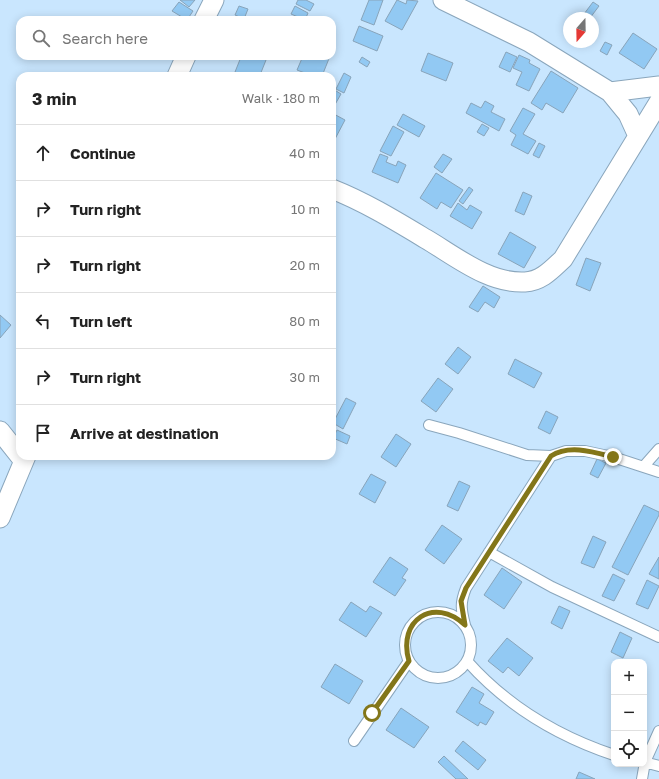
<!DOCTYPE html>
<meta charset="utf-8">
<style>
:root{--surface:#fff;--page:#f2f2f2;--text:#222;--muted:#767676;--line:#e0e0e0}
body{margin:0;font-family:"Golos Text",sans-serif;background:var(--page);color:var(--text)}
.controls{position:absolute;right:12px;bottom:12px;display:grid;overflow:hidden;border-radius:8px;box-shadow:0 2px 10px #0003}
.controls button{width:36px;height:36px;display:grid;place-items:center;padding:0;border:0;border-bottom:1px solid var(--line);background:var(--surface);color:var(--text);font:20px sans-serif}
.compass{position:absolute;left:563px;top:12px;width:36px;height:36px;border-radius:50%;background:var(--surface);box-shadow:0 2px 10px #0003;rotate:200deg}
.stop{position:absolute;width:12px;height:12px;margin:-9px;border:3px solid #837619;border-radius:50%;background:#fff}
.stop.end{background:#837619;border-color:#fff;box-shadow:0 1px 4px #0008}
.list{margin:0;padding:0;list-style:none}
h2{display:flex;justify-content:space-between;align-items:center;height:52px;margin:0;padding:0 16px;font-size:17px}
h2 small{font-size:13px;font-weight:400;color:var(--muted)}
.list li{display:grid;grid-template-columns:26px 1fr auto;gap:12px;align-items:center;box-sizing:border-box;height:56px;padding:0 16px;border-top:1px solid var(--line)}
.list b{display:block;font-size:15px;white-space:nowrap}
.list em{font-size:13px;font-style:normal;color:var(--muted)}
.icon{flex:none;width:22px;height:22px;fill:none;stroke:currentColor;stroke-width:2;stroke-linecap:round;stroke-linejoin:round}
.map{position:relative;flex:none;width:659px;height:779px;overflow:hidden}
.search{position:absolute;background:var(--surface);box-shadow:0 2px 10px #0003;left:16px;top:16px;width:320px;height:44px;display:flex;align-items:center;gap:10px;box-sizing:border-box;padding:0 14px;border-radius:12px;color:var(--muted);font-size:15px}
.panel{position:absolute;background:var(--surface);box-shadow:0 2px 10px #0003;left:16px;top:72px;width:320px;height:388px;border-radius:12px}
.map>svg:first-child{display:block}
.building{fill:#92c9f3;stroke:#88a4ba}
.lines{fill:none;stroke-linecap:round;stroke-linejoin:round}
.lane-casing{stroke:#8aa6bc;stroke-width:12}
.street-casing{stroke:#8aa6bc;stroke-width:21}
.lane{stroke:#fff;stroke-width:10}
.street{stroke:#fff;stroke-width:19}
.route{stroke:#837619;stroke-width:5}
</style>
<div class="map">
<svg width="659" height="779" viewBox="0 0 659 779">
<rect width="100%" height="100%" fill="#c9e6fe"/>
<path class="building" d="M180,0H195L189,7Z
M298,0H306L314,4L310,11L296,4Z
M369,0H383L374,25L361,20Z
M397,0L406,4L407,0L418,1L402,30L385,21Z
M179,2L193,11L187,20L172,11Z
M593,2L599,6L590,18H581Z
M239,6L248,9L244,19L235,15Z
M295,6L308,13L305,20L291,14Z
M359,26L383,36L377,51L353,41Z
M633,33L657,49L644,69L619,53Z
M605,42L612,45L607,55L600,51Z
M506,52L517,57L510,72L499,67Z
M428,53L453,63L446,81L421,71Z
M519,55L530,60L529,63L540,69L529,91L516,85L522,72L513,68Z
M265,56L264,59L266,60L260,75L256,73L255,76H245L235,72L241,57L240,56Z
M303,56H330L322,76H313L297,70Z
M362,57L370,62L367,67L359,62Z
M551,71L578,88L563,113L546,103L542,110L531,103Z
M344,73L351,77L344,93L336,89Z
M333,89L341,94L333,108L332,92Z
M485,101L494,106L491,112L505,119L499,131L466,113L471,103L481,108Z
M523,108L535,114L523,134L536,141L528,154L511,145L516,135L510,131Z
M332,113L345,120L335,139L332,138Z
M403,114L425,126L419,137L397,125Z
M482,124L489,128L484,136L477,132Z
M393,126L404,132L391,156L380,151Z
M539,143L545,146L539,158L533,155Z
M380,154L388,157L386,162L396,166L398,161L406,165L398,183L372,172Z
M443,154L452,159L442,173L434,167Z
M436,173L463,190L451,208L441,202L437,209L420,198Z
M469,187L473,190L463,204L459,201Z
M523,192L532,196L524,215L515,211Z
M458,203L467,210L470,205L482,212L472,229L450,216Z
M510,232L536,247L524,268L498,254Z
M586,258L601,263L590,291L576,285Z
M483,286L500,297L494,308L485,302L478,312L469,307Z
M0,315L11,325L0,338Z
M458,347L471,357L458,374L445,364Z
M515,359L542,373L534,388L508,374Z
M438,378L453,389L436,412L421,401Z
M346,398L356,403L343,429L333,423Z
M546,411L558,417L550,434L538,428Z
M337,430L350,436L347,444L333,438Z
M396,434L411,444L396,467L381,457Z
M597,459L606,463L598,478L590,474Z
M371,474L386,482L375,503L359,494Z
M459,481L470,486L458,511L447,506Z
M644,505L659,512V515L628,575L612,567Z
M442,525L462,539L444,564L425,550Z
M593,536L606,542L594,568L581,563Z
M390,557L408,569L402,578L406,580L395,596L373,582Z
M659,557V579L649,574Z
M502,568L522,582L504,609L484,595Z
M613,574L625,580L614,601L602,596Z
M647,580L659,586L648,609L636,604Z
M351,602L366,612L370,606L382,613L366,637L339,620Z
M559,606L570,611L562,629L551,623Z
M620,632L632,638L623,658L611,652Z
M507,638L533,658L519,676L508,667L503,673L488,661Z
M335,664L363,681L349,704L321,687Z
M472,687L484,694L479,703L494,712L486,725L480,722L478,726L456,712Z
M401,708L429,727L414,748L386,730Z
M463,741L486,760L478,770L455,751Z
M444,756L468,779H456L438,762Z
M579,772L595,779H576Z"/>
<g class="lines">
<defs>
<path id="lane" d="M429,425L459,433L527,455L551,456L566,451H585L613,457L659,472
M644,466L659,449
M489,552L552,587L659,637
M405 645a33 33 0 1 1 66 0a33 33 0 1 1-66 0Z
M465,625C461,609 460,603 466,588L551,456
M467,661C507,706 557,736 614,755
M354,741L409,661
M644,762L659,766
M642,779L645,762L659,731"/>
<path id="street" d="M443,0L529,42L610,92L628,114L638,136
M204,20L214,0
M177,76L186,56
M610,92L659,86
M332,189C365,202 396,221 426,239C455,256 489,284 525,282C542,281 552,269 563,259L659,102
M0,431L23,460
M0,518L26,456"/>
</defs>
<use href="#lane" class="lane-casing"/>
<use href="#street" class="street-casing"/>
<use href="#lane" class="lane"/>
<use href="#street" class="street"/>
</g>
<g class="lines">
<path class="route" d="M372,713L409,661C397,620 434,596 465,625L461,601L466,588L551,456C569,444 594,452 613,457"/>
</g>
</svg>
<div class="controls">
<button>+</button>
<button>−</button>
<button><svg class="icon" aria-label="locate" viewBox="0 0 24 24"><circle cx="12" cy="12" r="6"/><path d="M12 2v4M12 18v4M2 12h4M18 12h4"/></svg></button>
</div>
<svg class="compass" viewBox="-18 -18 36 36"><path d="M0-13l5 13h-10z" fill="#e53935"/><path d="M0 13l5-13h-10z" fill="#767676"/></svg>
<div class="stop" style="left:372px;top:713px"></div>
<div class="stop end" style="left:613px;top:457px"></div>
<div class="search"><svg class="icon" aria-label="search" viewBox="0 0 24 24"><circle cx="10" cy="10" r="6"/><path d="M15 15l6 6"/></svg>Search here</div>
<section class="panel">
<h2>3 min<small>Walk · 180 m</small></h2>
<ul class="list">
<li><svg class="icon" aria-label="ahead" viewBox="0 0 24 24"><path d="M12 20V5M6 11l6-6 6 6"/></svg><div><b>Continue</b></div><em>40 m</em></li>
<li><svg class="icon" aria-label="right" viewBox="0 0 24 24"><path d="M7 20v-9h11M14 6l5 5-5 5"/></svg><div><b>Turn right</b></div><em>10 m</em></li>
<li><svg class="icon" aria-label="right" viewBox="0 0 24 24"><path d="M7 20v-9h11M14 6l5 5-5 5"/></svg><div><b>Turn right</b></div><em>20 m</em></li>
<li><svg class="icon" aria-label="left" viewBox="0 0 24 24"><path d="M17 20v-9H6M10 6l-5 5 5 5"/></svg><div><b>Turn left</b></div><em>80 m</em></li>
<li><svg class="icon" aria-label="right" viewBox="0 0 24 24"><path d="M7 20v-9h11M14 6l5 5-5 5"/></svg><div><b>Turn right</b></div><em>30 m</em></li>
<li><svg class="icon" aria-label="arrive" viewBox="0 0 24 24"><path d="M6 21V4h12l-3 4 3 4H6"/></svg><div><b>Arrive at destination</b></div></li>
</ul>
</section>
</div>
